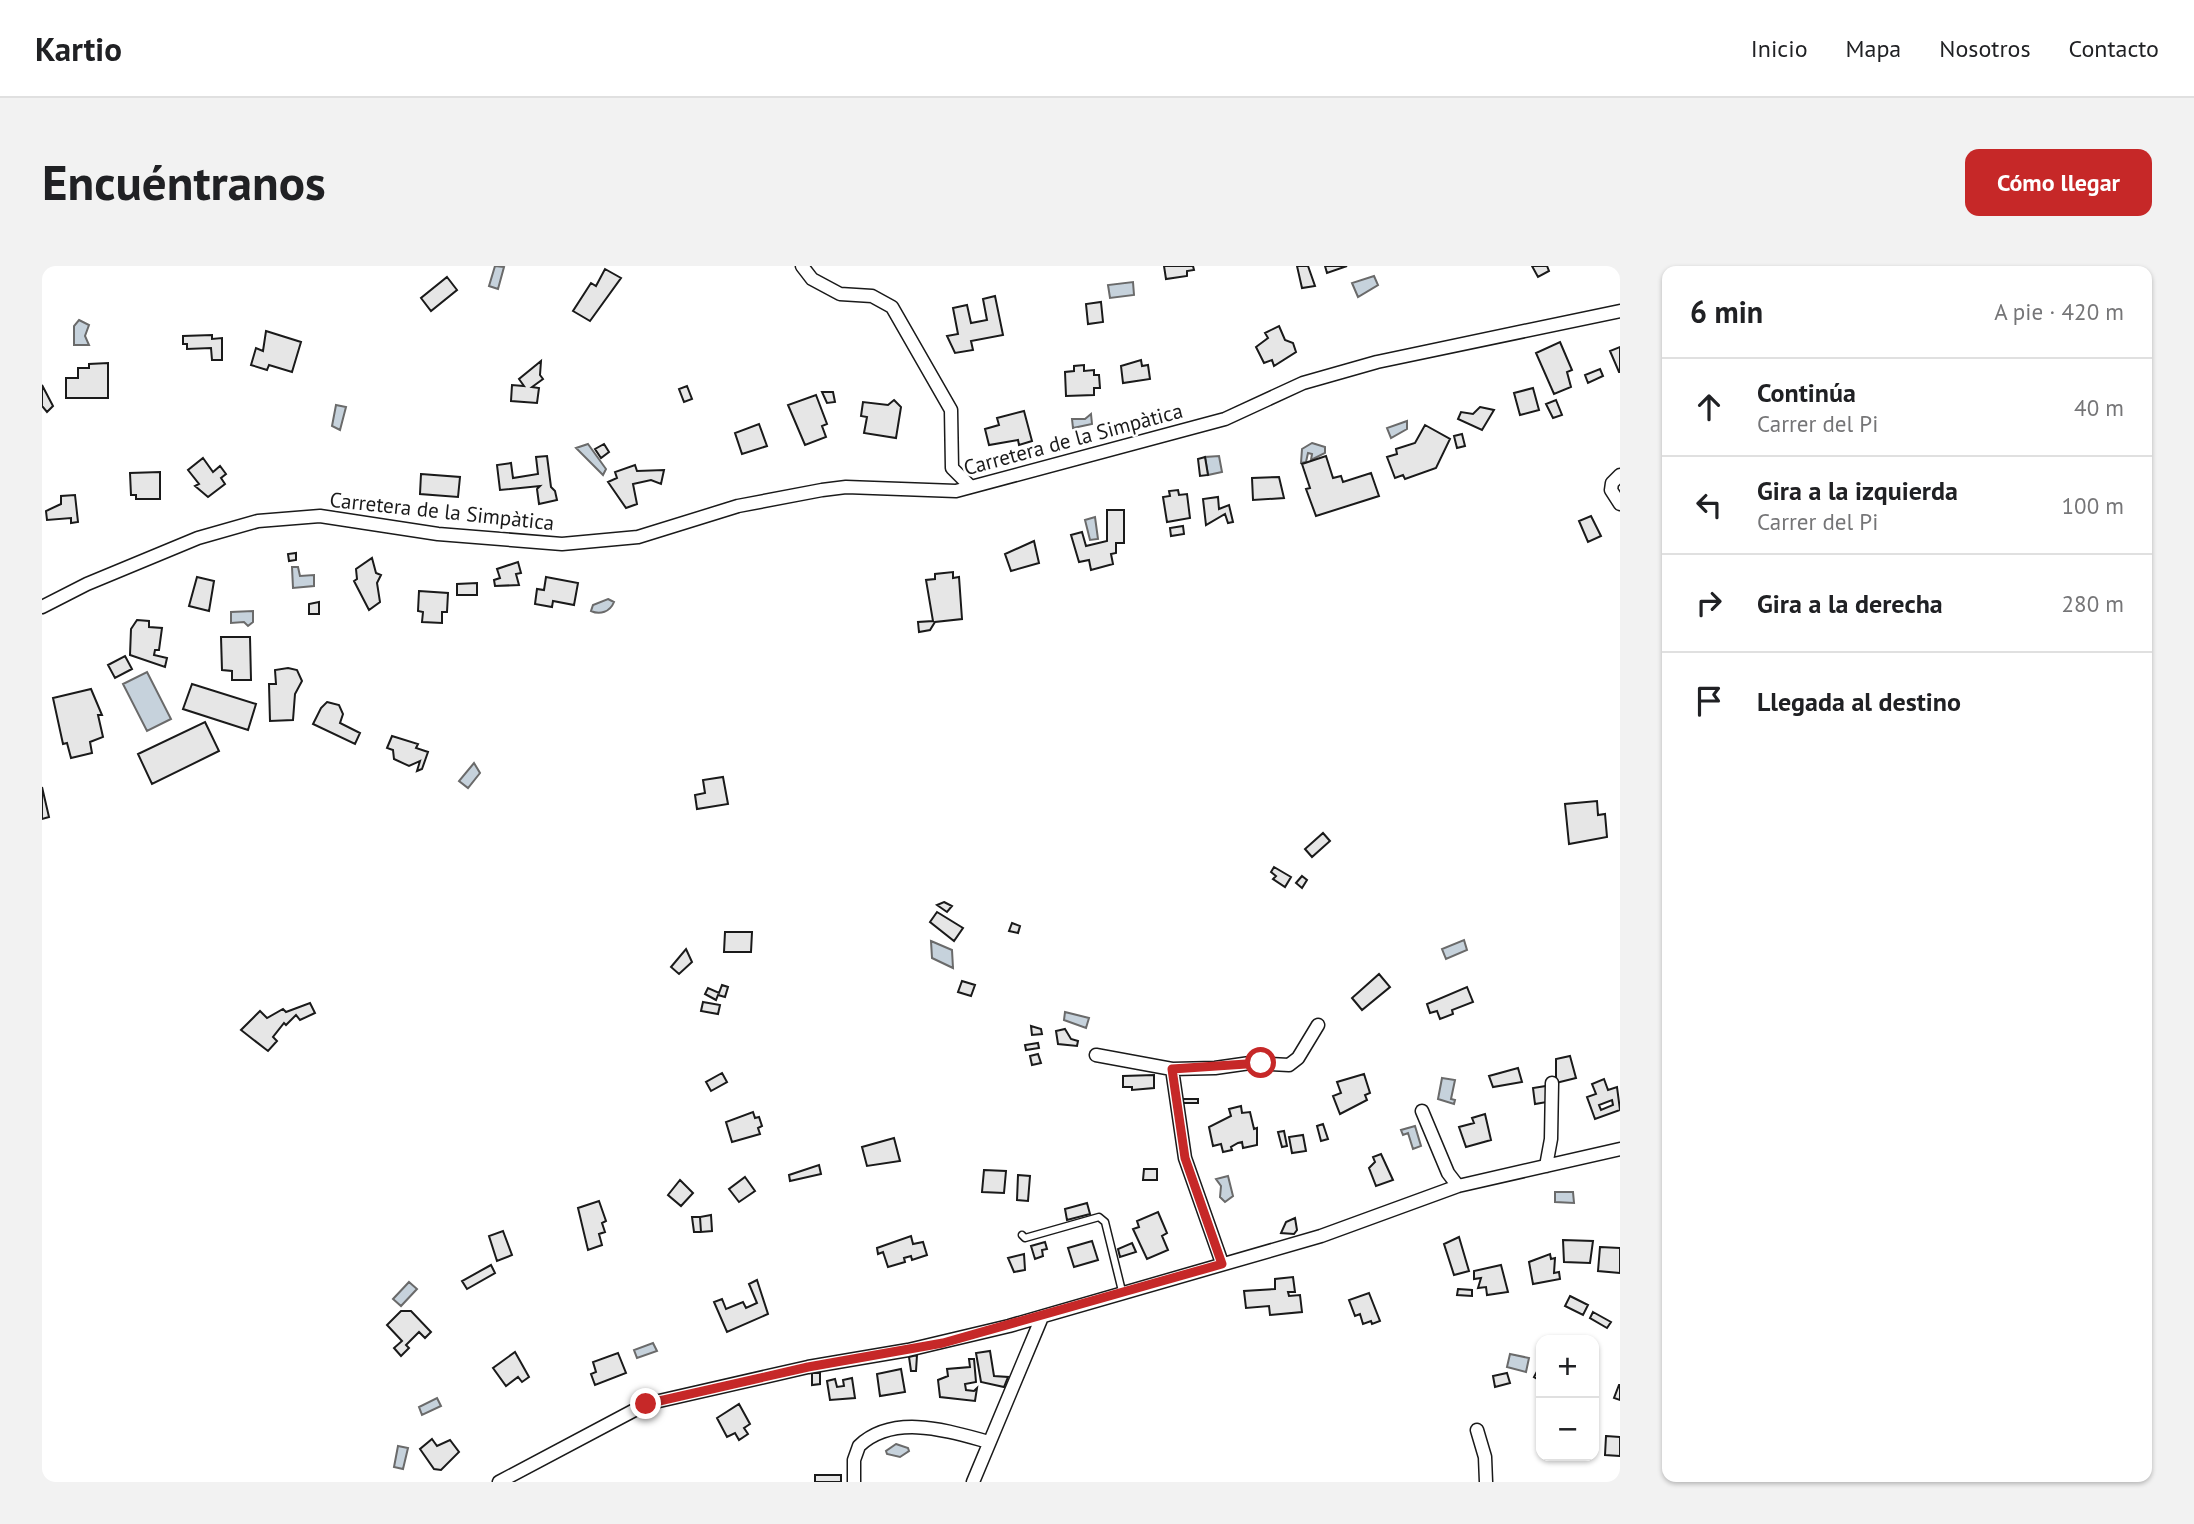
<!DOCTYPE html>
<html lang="es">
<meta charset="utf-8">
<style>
:root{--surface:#fff;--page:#f2f2f2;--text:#202124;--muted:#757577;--line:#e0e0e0;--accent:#c62828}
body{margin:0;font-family:"PT Sans",sans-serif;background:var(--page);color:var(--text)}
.controls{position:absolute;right:21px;bottom:21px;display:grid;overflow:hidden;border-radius:14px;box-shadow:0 2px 5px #0004}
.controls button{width:63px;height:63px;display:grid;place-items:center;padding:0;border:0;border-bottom:2px solid var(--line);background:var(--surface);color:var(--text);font:35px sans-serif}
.stop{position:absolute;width:21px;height:21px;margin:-16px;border:5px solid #c62828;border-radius:50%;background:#fff}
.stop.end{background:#c62828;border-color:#fff;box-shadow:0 2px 7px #0008}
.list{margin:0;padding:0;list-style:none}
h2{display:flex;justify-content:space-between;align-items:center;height:91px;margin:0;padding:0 28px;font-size:30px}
h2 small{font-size:23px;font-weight:400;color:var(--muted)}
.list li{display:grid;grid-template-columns:46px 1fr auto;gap:21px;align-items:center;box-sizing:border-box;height:98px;padding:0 28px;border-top:2px solid var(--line)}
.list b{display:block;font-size:26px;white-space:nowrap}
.list p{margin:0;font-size:23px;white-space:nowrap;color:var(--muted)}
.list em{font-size:23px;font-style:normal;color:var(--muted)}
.icon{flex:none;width:38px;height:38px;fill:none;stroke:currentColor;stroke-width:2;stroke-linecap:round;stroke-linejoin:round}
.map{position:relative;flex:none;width:1578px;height:1216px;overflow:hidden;border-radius:14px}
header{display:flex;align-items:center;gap:42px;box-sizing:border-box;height:98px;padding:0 35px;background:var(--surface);border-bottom:2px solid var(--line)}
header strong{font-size:33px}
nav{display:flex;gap:38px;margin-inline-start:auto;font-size:24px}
.intro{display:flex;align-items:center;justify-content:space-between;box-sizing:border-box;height:168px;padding:0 42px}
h1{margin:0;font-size:49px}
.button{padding:18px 32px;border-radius:14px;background:var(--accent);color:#fff;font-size:24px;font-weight:700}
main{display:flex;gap:42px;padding:0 42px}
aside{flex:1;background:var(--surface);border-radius:14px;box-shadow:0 2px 5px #0004}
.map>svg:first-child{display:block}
.water{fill:#c6d2dc;stroke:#6a6a6a;stroke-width:2}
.building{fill:#e6e6e6;stroke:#1a1a1a;stroke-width:2;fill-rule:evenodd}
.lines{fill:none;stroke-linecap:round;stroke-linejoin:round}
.service-casing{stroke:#1a1a1a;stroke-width:9}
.minor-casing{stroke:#1a1a1a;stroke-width:15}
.service{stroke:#fff;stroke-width:6}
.minor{stroke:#fff;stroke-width:12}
.route{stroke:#c62828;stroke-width:9}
.labels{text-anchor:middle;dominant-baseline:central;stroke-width:5;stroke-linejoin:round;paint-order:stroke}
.street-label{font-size:21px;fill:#1a1a1a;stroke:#fff}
</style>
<header>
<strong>Kartio</strong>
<nav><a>Inicio</a><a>Mapa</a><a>Nosotros</a><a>Contacto</a></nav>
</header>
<div class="intro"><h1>Encuéntranos</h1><a class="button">Cómo llegar</a></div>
<main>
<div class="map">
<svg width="1578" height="1216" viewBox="0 0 1578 1216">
<rect width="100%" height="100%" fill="#fff"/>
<path class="water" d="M453,0L462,1L456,23L447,20Z
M1332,10L1336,19L1316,31L1310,17Z
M1091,16L1092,29L1068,32L1066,19Z
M37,54L47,59L43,70L47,79H32V60Z
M294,139L304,141L298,164L290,160Z
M1049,148L1050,158L1031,162L1030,153H1043Z
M1365,155V163L1349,172L1345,162Z
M1270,177L1283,181V187L1269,194L1270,188L1266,187L1264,196L1259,197L1260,183Z
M546,178L564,203L561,209L534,182Z
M1177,190L1180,206L1166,209L1163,191Z
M1053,251L1056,273L1048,274L1043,254Z
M250,301H256L258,310L272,309V320L251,322Z
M566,333L572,336C568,346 558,349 549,345L551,339Z
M211,345V356L206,360L202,356L189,357V346Z
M105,406L129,453L105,465L81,418Z
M432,497L438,507L426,522L417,515Z
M1422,674L1425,684L1404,693L1400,683Z
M889,675L910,684L911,702L890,692Z
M1023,746L1047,752L1044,762L1022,754Z
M1400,812L1413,814L1409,833L1413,834L1412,838L1396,833Z
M1373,860L1379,880L1371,883L1366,867L1361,869L1359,864Z
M1186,910L1191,930L1183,936L1178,931L1179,920L1174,913Z
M1513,926H1531L1532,937L1513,936Z
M367,1016L375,1023L359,1040L351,1033Z
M611,1077L615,1085L595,1092L592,1084Z
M1468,1088L1487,1092L1484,1106L1465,1101Z
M395,1132L399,1140L380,1149L377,1141Z
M854,1178L866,1182L867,1185L858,1191L845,1188L844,1185Z
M356,1180L366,1182L361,1203L352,1201Z"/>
<path class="building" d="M1122,0H1151L1152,4L1145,5V10L1124,13Z
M1255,0H1266L1273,20L1260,22Z
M1283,0H1305L1285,7Z
M1490,0H1505L1507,5L1496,11Z
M563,3L579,12L548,55L531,45L549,17L554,20Z
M405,11L415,24L389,45L379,32Z
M953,30L961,69L929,75L931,84L913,87L905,70L916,68L911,42L925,39L929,57L945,54L941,33Z
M1059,36L1061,56L1046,58L1044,38Z
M1237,60L1243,74L1251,77L1254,86L1232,100L1230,94L1222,97L1214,81L1226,72L1223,67Z
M224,65L259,76L250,106L227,99L225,104L209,99L214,82L221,85Z
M170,69V73L180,72V94H170L169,82L145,83V78H141V70Z
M1518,76L1530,104L1525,106L1529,121L1512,128L1494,87Z
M1578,81V106H1577L1568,85Z
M1099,94L1100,100L1106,99L1108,113L1081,117L1079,100Z
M499,95L498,109L501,113L490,121L497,122L495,137L469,135L470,119L482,120L477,113Z
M66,97V132H24V112H36V102H47V98Z
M1042,99V105L1052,104V109H1057L1058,122H1052V129L1024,130L1023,106L1032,105V100Z
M1558,103L1561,110L1546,117L1543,109Z
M0,119L11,140L5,146L0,140Z
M645,120L650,133L642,136L637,123Z
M1491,122L1497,144L1478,149L1472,127Z
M780,126H791L793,136L785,137Z
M774,129L785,158L780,160L784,171L763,179L746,139Z
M852,134L859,141L854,172L822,167L825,151L819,150L821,136L846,139Z
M1514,134L1520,149L1511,152L1504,138Z
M1438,141L1452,144L1440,164L1416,153L1419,146L1431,148Z
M982,145L990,175L977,179L976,174L947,179L943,163L957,159L955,152Z
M717,158L725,180L700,188L693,167Z
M1383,159L1408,173L1394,202L1363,213L1361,209L1353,212L1345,191L1355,188L1354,183L1373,177Z
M1420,168L1423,180L1415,182L1412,170Z
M562,178L567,186L559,192L553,183Z
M505,190L509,221L513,225L515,234L497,238L495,223L498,220L458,224L455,199L469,197L471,212L496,208L494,191Z
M1284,190L1291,212L1299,210L1301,216L1329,207L1337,230L1274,250L1264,223L1268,222L1260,198Z
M1163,191L1166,209L1158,210L1156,193Z
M161,192L171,206L178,200L184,208L179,212L183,218L166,231L153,220L157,218L146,204Z
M593,199L595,205L622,204L619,218L609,214L591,218L595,238L584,242L566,216L575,212L573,206Z
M118,206V233H94V229H89L88,207Z
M379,208L418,211L416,231L378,228Z
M1237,211L1242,232L1211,234L1210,212Z
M1136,224L1137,229L1145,228L1148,252L1125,256L1121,231L1128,230L1127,225Z
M33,229L36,256L29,257V252L5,254L4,245L19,238V230Z
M1176,231L1177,243L1187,239L1191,256L1186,257L1183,248L1164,259L1161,233Z
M1065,244H1082V277H1074V287L1069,288L1071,298L1049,304L1047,294L1037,296L1029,269L1040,266L1044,280L1065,275Z
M1549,250L1559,270L1546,276L1537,255Z
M1141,260L1142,268L1129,270L1128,262Z
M992,275L997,297L969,305L963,288Z
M254,287V294L247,295L246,288Z
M330,292L334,307L339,309L335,317L338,336L327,344L312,315L315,313L314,303Z
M476,296L479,307L474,308L477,319L453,320L452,314L458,312L455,303Z
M911,306V312L917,311L920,353L893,356L888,364L877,366L876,356L891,355L884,314L893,313V308Z
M155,311L172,315L167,345L147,340Z
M504,311L536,317L532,339L511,335L510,341L493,338L495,323L502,324Z
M435,317V329H415V318Z
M377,325L406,327L405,346H400V357L380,356L381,346L376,345Z
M277,336V348H267V338Z
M95,354L107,355V361L120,362L117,384H113L112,389L125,392L123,401L88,389L89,363Z
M179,371H208L209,414H190V405L180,404Z
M83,390L90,403L73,412L66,399Z
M246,402L255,404L260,415L253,428L251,454L228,455L227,418H234L233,404Z
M150,418L214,438L206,464L141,443Z
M49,423L60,449H56L61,471L48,476L50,487L29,492L25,477L21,478L11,432Z
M285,436L297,439L301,448L298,457L318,467L313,478L271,458L279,442Z
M163,456L177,485L110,518L96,488Z
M350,470L376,478L374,482L386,486L380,503L375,505L378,495L367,500L352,493L351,484L345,482Z
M681,511L686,538L655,543L653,529L663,527L661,514Z
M0,521L7,551L0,553Z
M1555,535L1556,549L1563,548L1565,571L1527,578L1523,538Z
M1281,567L1288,575L1270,591L1263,583Z
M1232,601L1249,611L1243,621L1231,613L1234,610L1229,606Z
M1260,610L1265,614L1260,622L1254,617Z
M902,636L910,640L905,646L895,639Z
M895,646L921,662L912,675L888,656Z
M970,657L978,660L976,667L967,665Z
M683,666H710L709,686H682Z
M644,683L650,696L637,708L629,701Z
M1337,708L1348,721L1320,744L1310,732Z
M920,715L933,719L929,730L916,726Z
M680,719L686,721L683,731L676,729L674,734L663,728L666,722L677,727Z
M1425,721L1431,736L1410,744L1411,748L1398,753L1395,745L1388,747L1385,738Z
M661,736L678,739L676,748L659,745Z
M268,737L273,747L258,754L254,749L244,759L242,757L231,771L235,775L226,785L199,764L218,745L225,752L241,743L244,746Z
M989,760L999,763L1000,768L990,769Z
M1023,763L1029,773L1036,775L1035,780L1016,778L1014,765Z
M996,777L997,782L984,784L983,779Z
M996,788L999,797L990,799L988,790Z
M1528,790L1534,812L1514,817V793Z
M1476,802L1480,816L1451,821L1447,810Z
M680,807L685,816L669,825L664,816Z
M1322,808L1328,827L1323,829L1325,834L1298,848L1291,830L1299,827L1295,816Z
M1112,809V822L1090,824V821H1081V810Z
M1562,813L1566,824L1575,821L1578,844L1553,853L1545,831L1554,828L1550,818ZM1570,834L1571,839L1559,844L1557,839Z
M1504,820L1505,836L1493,838L1491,822Z
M1138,833H1156V837H1139Z
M1199,840L1200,847L1208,846L1212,863L1215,862V879L1201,882L1200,876L1196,877L1189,881L1190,884L1181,886L1179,878L1171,880L1167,861L1189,850L1187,843Z
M711,846L713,852L717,851L720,860L716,862L718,868L690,876L684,856Z
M1443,848L1449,874L1424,881L1417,861L1432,857L1430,852Z
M1281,858L1286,873L1279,875L1275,860Z
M1242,865L1245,880L1240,881L1236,866Z
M1261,869L1264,885L1250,887L1247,871Z
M852,872L858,895L825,900L820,881Z
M1339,888L1351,914L1334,920L1327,902L1333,896L1331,891Z
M777,899L779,908L748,915L747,909Z
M1102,903H1115V914H1101Z
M942,904L964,905L962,927L940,926Z
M976,909L988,910L986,935L975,934Z
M703,911L713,925L697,936L687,923Z
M638,914L651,927L639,940L626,929Z
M557,935L564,955L560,957L563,966L557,968L560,979L546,984L536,942Z
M1045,937L1048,948L1025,954L1023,943Z
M1116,946L1125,967L1120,970L1126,984L1105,993L1091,963L1097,961L1095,955Z
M669,949L670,965L659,966L658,951Z
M650,951H658L659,966H652Z
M1253,952L1255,964L1252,968L1239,967L1244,956Z
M461,965L470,989L455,995L447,970Z
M869,970L871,978L881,976L885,989L870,994L869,990L862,992L863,996L846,1001L841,986L836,988L835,982Z
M1417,971L1427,1005L1412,1009L1402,978Z
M1521,974L1551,975L1548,997L1522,996Z
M1050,975L1056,994L1032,1001L1026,982Z
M1003,976L1005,983L1000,984L1001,990L993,993L989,980Z
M1090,977L1094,986L1078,991L1076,983Z
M1558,981L1578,982V1007L1556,1005Z
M982,988L983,1004L972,1006L966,992Z
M1508,988L1509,993L1513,992L1512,1007L1517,1006L1518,1013L1491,1018L1487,996Z
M449,999L453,1007L425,1023L420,1015Z
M1459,999L1466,1026L1445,1029L1444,1021L1436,1022L1439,1012L1432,1013V1005Z
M1251,1011L1253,1026H1246L1247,1030L1258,1029L1260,1046L1228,1049L1227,1040L1204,1042L1202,1025L1233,1023V1013Z
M715,1014L726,1048L685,1066L672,1036L680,1033L684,1043L701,1036L704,1042L715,1037L707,1018Z
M1416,1023L1430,1024V1030L1415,1029Z
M1327,1027L1338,1055L1330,1058L1329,1055L1321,1058L1318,1048L1313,1050L1307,1034Z
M1528,1030L1546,1039L1541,1049L1523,1040Z
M359,1045H369L389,1066L383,1072L377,1066L364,1079L367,1082L359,1090L352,1082L360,1075L345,1059Z
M1551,1046L1569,1056L1565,1062L1548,1052Z
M948,1085L952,1110L966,1111L962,1121L939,1116L934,1087Z
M473,1086L487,1111L480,1116L476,1111L464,1120L451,1102Z
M576,1087L584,1107L553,1119L549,1108L554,1106L551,1096Z
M875,1089L874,1105H869L867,1091Z
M927,1093H932L934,1116L923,1118L924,1124L932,1125L935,1122L933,1135L898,1131L896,1114L906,1110L905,1103L928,1101Z
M1499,1098V1115L1492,1111Z
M859,1103L863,1126L838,1130L835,1108Z
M770,1107H778V1118L770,1119Z
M1465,1107L1468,1117L1453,1121L1451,1110Z
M810,1112L813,1132L788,1134L785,1115L793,1113L795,1121L802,1120L801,1114Z
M1577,1119H1578V1134L1572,1132Z
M697,1138L708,1158L702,1162L706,1168L697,1174L693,1167L685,1171L675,1152Z
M1564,1170L1578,1171V1190L1563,1189Z
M390,1173L395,1180L408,1174L417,1186L399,1204L392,1203L378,1183Z
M773,1209H799V1216H773Z"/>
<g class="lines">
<defs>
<path id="service" d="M980,969L983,972L1057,951L1063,956L1080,1025"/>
<path id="minor" d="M760,0L770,13L798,28L830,30L850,41L909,144L910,202L929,221
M1578,209L1570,217L1569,224L1578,238
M0,341L45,318L156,272L216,255L278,250L396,268L520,278L596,271L696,240L780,224L804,221L914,225L1183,153L1261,117L1335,96L1578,45
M1054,789L1130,803L1173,802L1208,797L1247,799L1256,792L1276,759
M1130,803L1143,892L1180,997
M1380,845L1406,907L1416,920
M1504,900L1509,873L1510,817
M1435,1164L1443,1191L1444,1216
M457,1216L604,1138L766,1101L866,1084L967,1060L1279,970L1416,920L1578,883
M812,1216V1194L817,1180C852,1147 906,1165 947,1176
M931,1216L1000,1051"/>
</defs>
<use href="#service" class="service-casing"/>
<use href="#minor" class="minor-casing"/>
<use href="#service" class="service"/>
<use href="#minor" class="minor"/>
</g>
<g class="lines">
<path class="route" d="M604,1138L766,1101L901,1077L1180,998L1143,892L1130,803L1219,797"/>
</g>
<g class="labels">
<g class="street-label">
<text transform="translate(1031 173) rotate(-15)">Carretera de la Simpàtica</text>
<text transform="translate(400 245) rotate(6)">Carretera de la Simpàtica</text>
</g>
</g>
</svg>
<div class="controls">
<button>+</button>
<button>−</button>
</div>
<div class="stop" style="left:1219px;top:797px"></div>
<div class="stop end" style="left:604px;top:1138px"></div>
</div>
<aside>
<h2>6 min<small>A pie · 420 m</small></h2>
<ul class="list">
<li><svg class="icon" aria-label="ahead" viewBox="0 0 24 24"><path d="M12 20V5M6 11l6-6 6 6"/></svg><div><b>Continúa</b><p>Carrer del Pi</p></div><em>40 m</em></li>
<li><svg class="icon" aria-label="left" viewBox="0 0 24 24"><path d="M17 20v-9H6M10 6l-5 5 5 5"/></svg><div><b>Gira a la izquierda</b><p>Carrer del Pi</p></div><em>100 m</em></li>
<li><svg class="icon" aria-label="right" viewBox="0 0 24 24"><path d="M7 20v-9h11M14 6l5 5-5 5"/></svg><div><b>Gira a la derecha</b></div><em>280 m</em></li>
<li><svg class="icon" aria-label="arrive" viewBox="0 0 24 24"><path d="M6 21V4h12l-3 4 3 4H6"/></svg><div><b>Llegada al destino</b></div></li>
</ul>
</aside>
</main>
